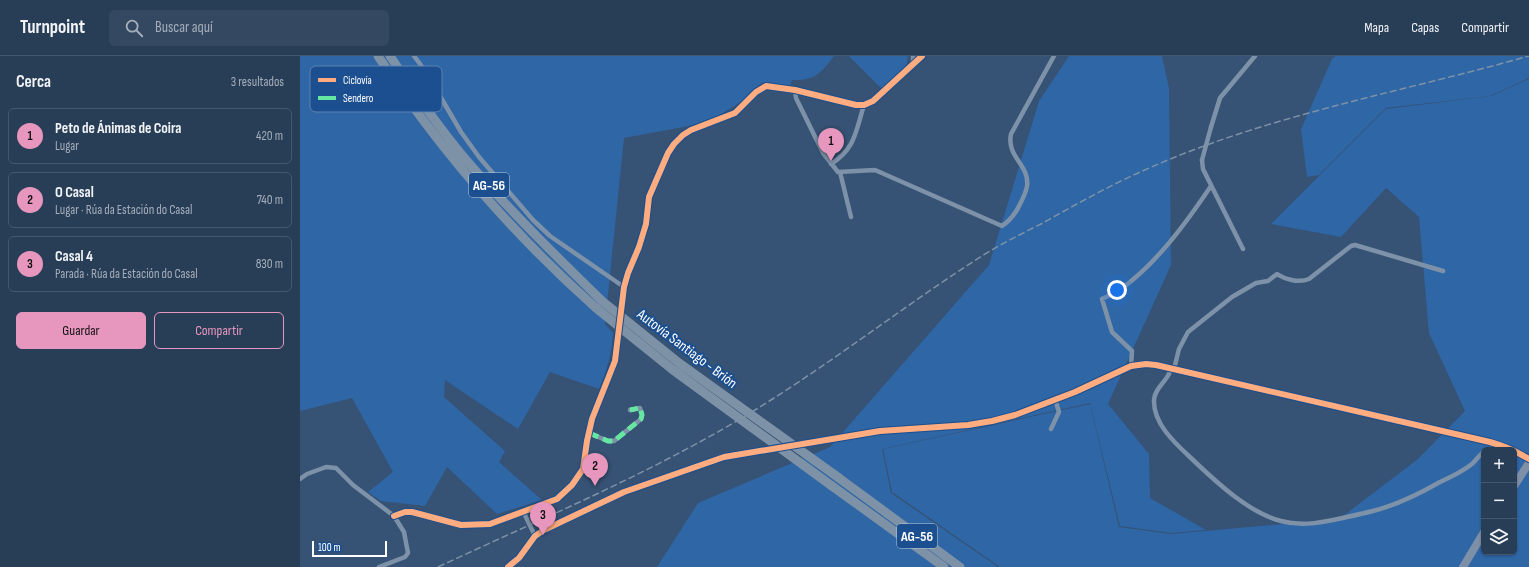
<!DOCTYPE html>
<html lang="es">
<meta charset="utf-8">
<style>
:root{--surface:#283e57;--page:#344961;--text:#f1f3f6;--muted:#a5aeba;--line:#44576d;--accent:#e797bd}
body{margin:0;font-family:"Sofia Sans Condensed",sans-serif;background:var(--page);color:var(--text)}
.controls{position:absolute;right:12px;bottom:12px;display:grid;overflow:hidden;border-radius:6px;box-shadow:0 1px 3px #0004}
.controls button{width:36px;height:36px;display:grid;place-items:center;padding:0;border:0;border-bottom:1px solid var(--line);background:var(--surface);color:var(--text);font:20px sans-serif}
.scale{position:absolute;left:12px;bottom:10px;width:75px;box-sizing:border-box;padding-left:4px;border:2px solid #fff;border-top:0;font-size:11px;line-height:14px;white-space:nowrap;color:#fff;-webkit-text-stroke:3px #1b4f8f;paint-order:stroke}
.you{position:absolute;left:817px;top:234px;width:14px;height:14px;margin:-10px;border:3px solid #fff;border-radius:50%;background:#1a73e8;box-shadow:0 0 0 6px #1a73e833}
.badge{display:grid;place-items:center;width:26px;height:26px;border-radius:50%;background:var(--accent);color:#111;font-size:13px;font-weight:700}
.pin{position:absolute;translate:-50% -33px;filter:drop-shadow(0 1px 2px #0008)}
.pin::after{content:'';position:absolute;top:21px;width:14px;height:12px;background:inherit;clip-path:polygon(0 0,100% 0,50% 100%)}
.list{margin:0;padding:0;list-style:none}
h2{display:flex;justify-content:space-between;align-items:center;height:52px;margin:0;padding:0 16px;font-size:17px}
h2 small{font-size:13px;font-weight:400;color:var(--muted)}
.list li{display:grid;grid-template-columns:26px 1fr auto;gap:12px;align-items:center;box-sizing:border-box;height:56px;margin:0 8px 8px;padding:0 8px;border:1px solid var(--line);border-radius:6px}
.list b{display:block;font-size:15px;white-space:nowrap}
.list p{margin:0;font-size:13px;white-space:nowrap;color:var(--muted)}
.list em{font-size:13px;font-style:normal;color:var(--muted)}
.actions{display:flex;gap:8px;padding:12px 16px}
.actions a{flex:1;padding:9px 0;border:1px solid var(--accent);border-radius:6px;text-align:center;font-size:14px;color:var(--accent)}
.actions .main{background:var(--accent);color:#111}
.icon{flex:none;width:22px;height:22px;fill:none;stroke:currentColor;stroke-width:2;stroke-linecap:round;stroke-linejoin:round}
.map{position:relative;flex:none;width:1229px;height:511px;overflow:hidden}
header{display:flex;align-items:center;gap:24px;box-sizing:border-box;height:56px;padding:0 20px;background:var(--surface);border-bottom:1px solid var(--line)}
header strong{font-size:19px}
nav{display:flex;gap:22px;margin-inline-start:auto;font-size:14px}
.search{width:280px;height:36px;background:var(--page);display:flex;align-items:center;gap:10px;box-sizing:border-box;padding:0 14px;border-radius:6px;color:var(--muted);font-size:15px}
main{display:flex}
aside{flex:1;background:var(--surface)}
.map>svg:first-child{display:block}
.green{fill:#2f66a5;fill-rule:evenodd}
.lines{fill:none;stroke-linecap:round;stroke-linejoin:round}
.minor{stroke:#7d92a8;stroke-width:4.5}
.trunk{stroke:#7e90a7;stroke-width:8}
.motorway{stroke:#7e92a7;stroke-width:9}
.rail{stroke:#7e92a7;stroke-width:1.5;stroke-dasharray:7 3;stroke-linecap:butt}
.minor-bridge{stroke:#7d92a8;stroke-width:4.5}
.motorway-bridge{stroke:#7e92a7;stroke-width:9}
.quiet{stroke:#66e7a1;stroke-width:5;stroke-dasharray:10 5;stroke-linecap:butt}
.cycleway-casing{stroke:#1b4f8f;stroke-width:8}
.cycleway{stroke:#ffac80;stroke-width:6}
.labels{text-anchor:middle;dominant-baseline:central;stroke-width:4;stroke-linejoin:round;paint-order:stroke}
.shield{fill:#1b4f8f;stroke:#bbcadd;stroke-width:1}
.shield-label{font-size:14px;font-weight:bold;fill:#fff}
.street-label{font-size:15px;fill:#fff;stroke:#1b4f8f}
.key{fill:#1b4f8f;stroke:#5f84b1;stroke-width:1}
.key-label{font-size:11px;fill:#fff}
</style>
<header>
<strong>Turnpoint</strong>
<div class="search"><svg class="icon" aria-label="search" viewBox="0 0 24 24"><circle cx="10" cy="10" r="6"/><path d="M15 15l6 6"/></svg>Buscar aquí</div>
<nav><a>Mapa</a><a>Capas</a><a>Compartir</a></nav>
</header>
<main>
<aside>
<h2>Cerca<small>3 resultados</small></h2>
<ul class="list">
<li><span class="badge">1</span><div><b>Peto de Ánimas de Coira</b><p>Lugar</p></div><em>420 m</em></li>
<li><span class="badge">2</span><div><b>O Casal</b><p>Lugar · Rúa da Estación do Casal</p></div><em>740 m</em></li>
<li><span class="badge">3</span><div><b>Casal 4</b><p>Parada · Rúa da Estación do Casal</p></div><em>830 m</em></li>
</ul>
<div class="actions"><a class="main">Guardar</a><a>Compartir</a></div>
</aside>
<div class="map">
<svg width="1229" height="511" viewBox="0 0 1229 511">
<rect width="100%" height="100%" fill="#365274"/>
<path class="green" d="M0,0H534C521,17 515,25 492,24L490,31L466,26L460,28L444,44L418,60L389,70L324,82L305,268L313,277C312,297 307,314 299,333L250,316L218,373L145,324L144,341L205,395L199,406L242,444L197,458L147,411L125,450L81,445L68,436L93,416L52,342L0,355Z
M549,0H608L606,13L582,33Z
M769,0H862L869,32L871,209L808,348L849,398L850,442L906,474L871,477L820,470L790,347L582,393L591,437L698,511H357L398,447L530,391L689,209L739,45Z
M1036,0H1229V22L1190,40L1086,52L1019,119L1007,121L1001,73L1032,3Z
M1229,23V511H700L592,436L583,393L790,348L819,471L871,478L1039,463L1118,403L1165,355L1129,277L1119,161L1086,132L1041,181L971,168L1086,53L1191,40ZM1184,394H1214V496H1184Z"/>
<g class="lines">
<path class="minor" d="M114,0L126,16L161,76L179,101L233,164L250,180L324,231
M613,10V0
M495,34L496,42L523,97L538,116L575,114L702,170C711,164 716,157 720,148C723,142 726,137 727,130C730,109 706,101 711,78L754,0
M911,71L920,42L955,0
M902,104L903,113L943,193
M531,108C556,92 556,74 564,49
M540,116L551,161
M321,259L324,231L328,217L339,191L346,168L349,141L368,97L374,88L383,79L391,74L435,57L456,36L466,30L495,34L556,49H564L573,45L622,0
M831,310L832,295L812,276L802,243C808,240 815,237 821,233C857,207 886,167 911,130
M871,313C868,325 855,331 854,344C853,368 876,388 892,403C915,425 949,457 981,465C1003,471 1025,466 1047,461C1056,459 1065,457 1073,455C1097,449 1119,438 1140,426C1151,421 1162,416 1172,408C1176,404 1180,399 1184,395
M874,313L879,293L888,276L932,241L956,227L968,225L977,218C986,224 999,227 1009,223L1051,190L1055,189L1143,215
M751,373L759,356L755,343
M289,377L308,385H314L341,363L342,359L340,352L330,354
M0,423L7,418L26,411L36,412L53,429L94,460L104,476L108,497L105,501L79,511
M94,460L105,456H112L161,469H180L190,468L243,449L257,443L265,437L283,413L287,385L292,363L315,305L320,271
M208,511L219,502L235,480L244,474L324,436L424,401L580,375L668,369L692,365L715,359L775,336L831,310L846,308L856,309L1190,386C1204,390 1216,395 1229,403"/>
<path class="trunk" d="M1214,430L1229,407
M1163,511L1184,476"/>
<path class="motorway" d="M78,0C140,94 212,177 296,252
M90,0C114,36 139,72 167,105C210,155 256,200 302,245
M539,422L660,511
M532,430L644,511"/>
<path class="rail" d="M138,511C245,461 354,416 455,354C533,306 605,249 682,200C701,188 721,178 741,168C773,150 805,132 838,117C962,60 1098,37 1229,0"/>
<path class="minor-bridge" d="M902,104L911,71
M225,459L235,480"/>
<path class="motorway-bridge" d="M302,245L379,307L539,422
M296,252L373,314L532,430"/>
<path class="quiet" d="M289,377L308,385H314L341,363L342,359L340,352L330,354"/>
<defs>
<path id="cycleway" d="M94,460L105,456H112L161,469L190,468L257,443L272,429L283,413L287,385L292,363L315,305L324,231L328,217L339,191L346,168L349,141L368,97L374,88L383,79L391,74L435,57L456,36L466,30L495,34L556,49H564L573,45L622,0
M208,511L219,502L235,480L244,474L324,436L424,401L580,375L668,369L692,365L715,359L775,336L831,310L846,308L856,309L1190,386C1204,390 1216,395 1229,403"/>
</defs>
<use href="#cycleway" class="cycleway-casing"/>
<use href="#cycleway" class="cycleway"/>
</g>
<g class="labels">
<g class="shield">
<rect x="169" y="117" width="40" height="24" rx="3"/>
<rect x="597" y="468" width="40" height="24" rx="3"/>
</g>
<g class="shield-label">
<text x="189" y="129">AG-56</text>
<text x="617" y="480">AG-56</text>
</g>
<g class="street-label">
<text transform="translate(387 293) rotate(37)">Autovía Santiago - Brión</text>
</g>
</g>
<rect x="10" y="10" width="132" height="46" rx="6" class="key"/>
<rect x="18" y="22" width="18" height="4" fill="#ffac80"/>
<rect x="18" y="40" width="18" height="4" fill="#66e7a1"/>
<g class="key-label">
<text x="43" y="28">Ciclovía</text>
<text x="43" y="46">Sendero</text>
</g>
</svg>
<div class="controls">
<button>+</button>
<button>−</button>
<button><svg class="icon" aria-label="layers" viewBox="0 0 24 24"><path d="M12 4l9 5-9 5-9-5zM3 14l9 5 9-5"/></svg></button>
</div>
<div class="scale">100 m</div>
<div class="you"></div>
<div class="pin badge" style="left:531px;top:105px">1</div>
<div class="pin badge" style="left:295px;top:430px">2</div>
<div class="pin badge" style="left:243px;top:479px">3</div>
</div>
</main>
